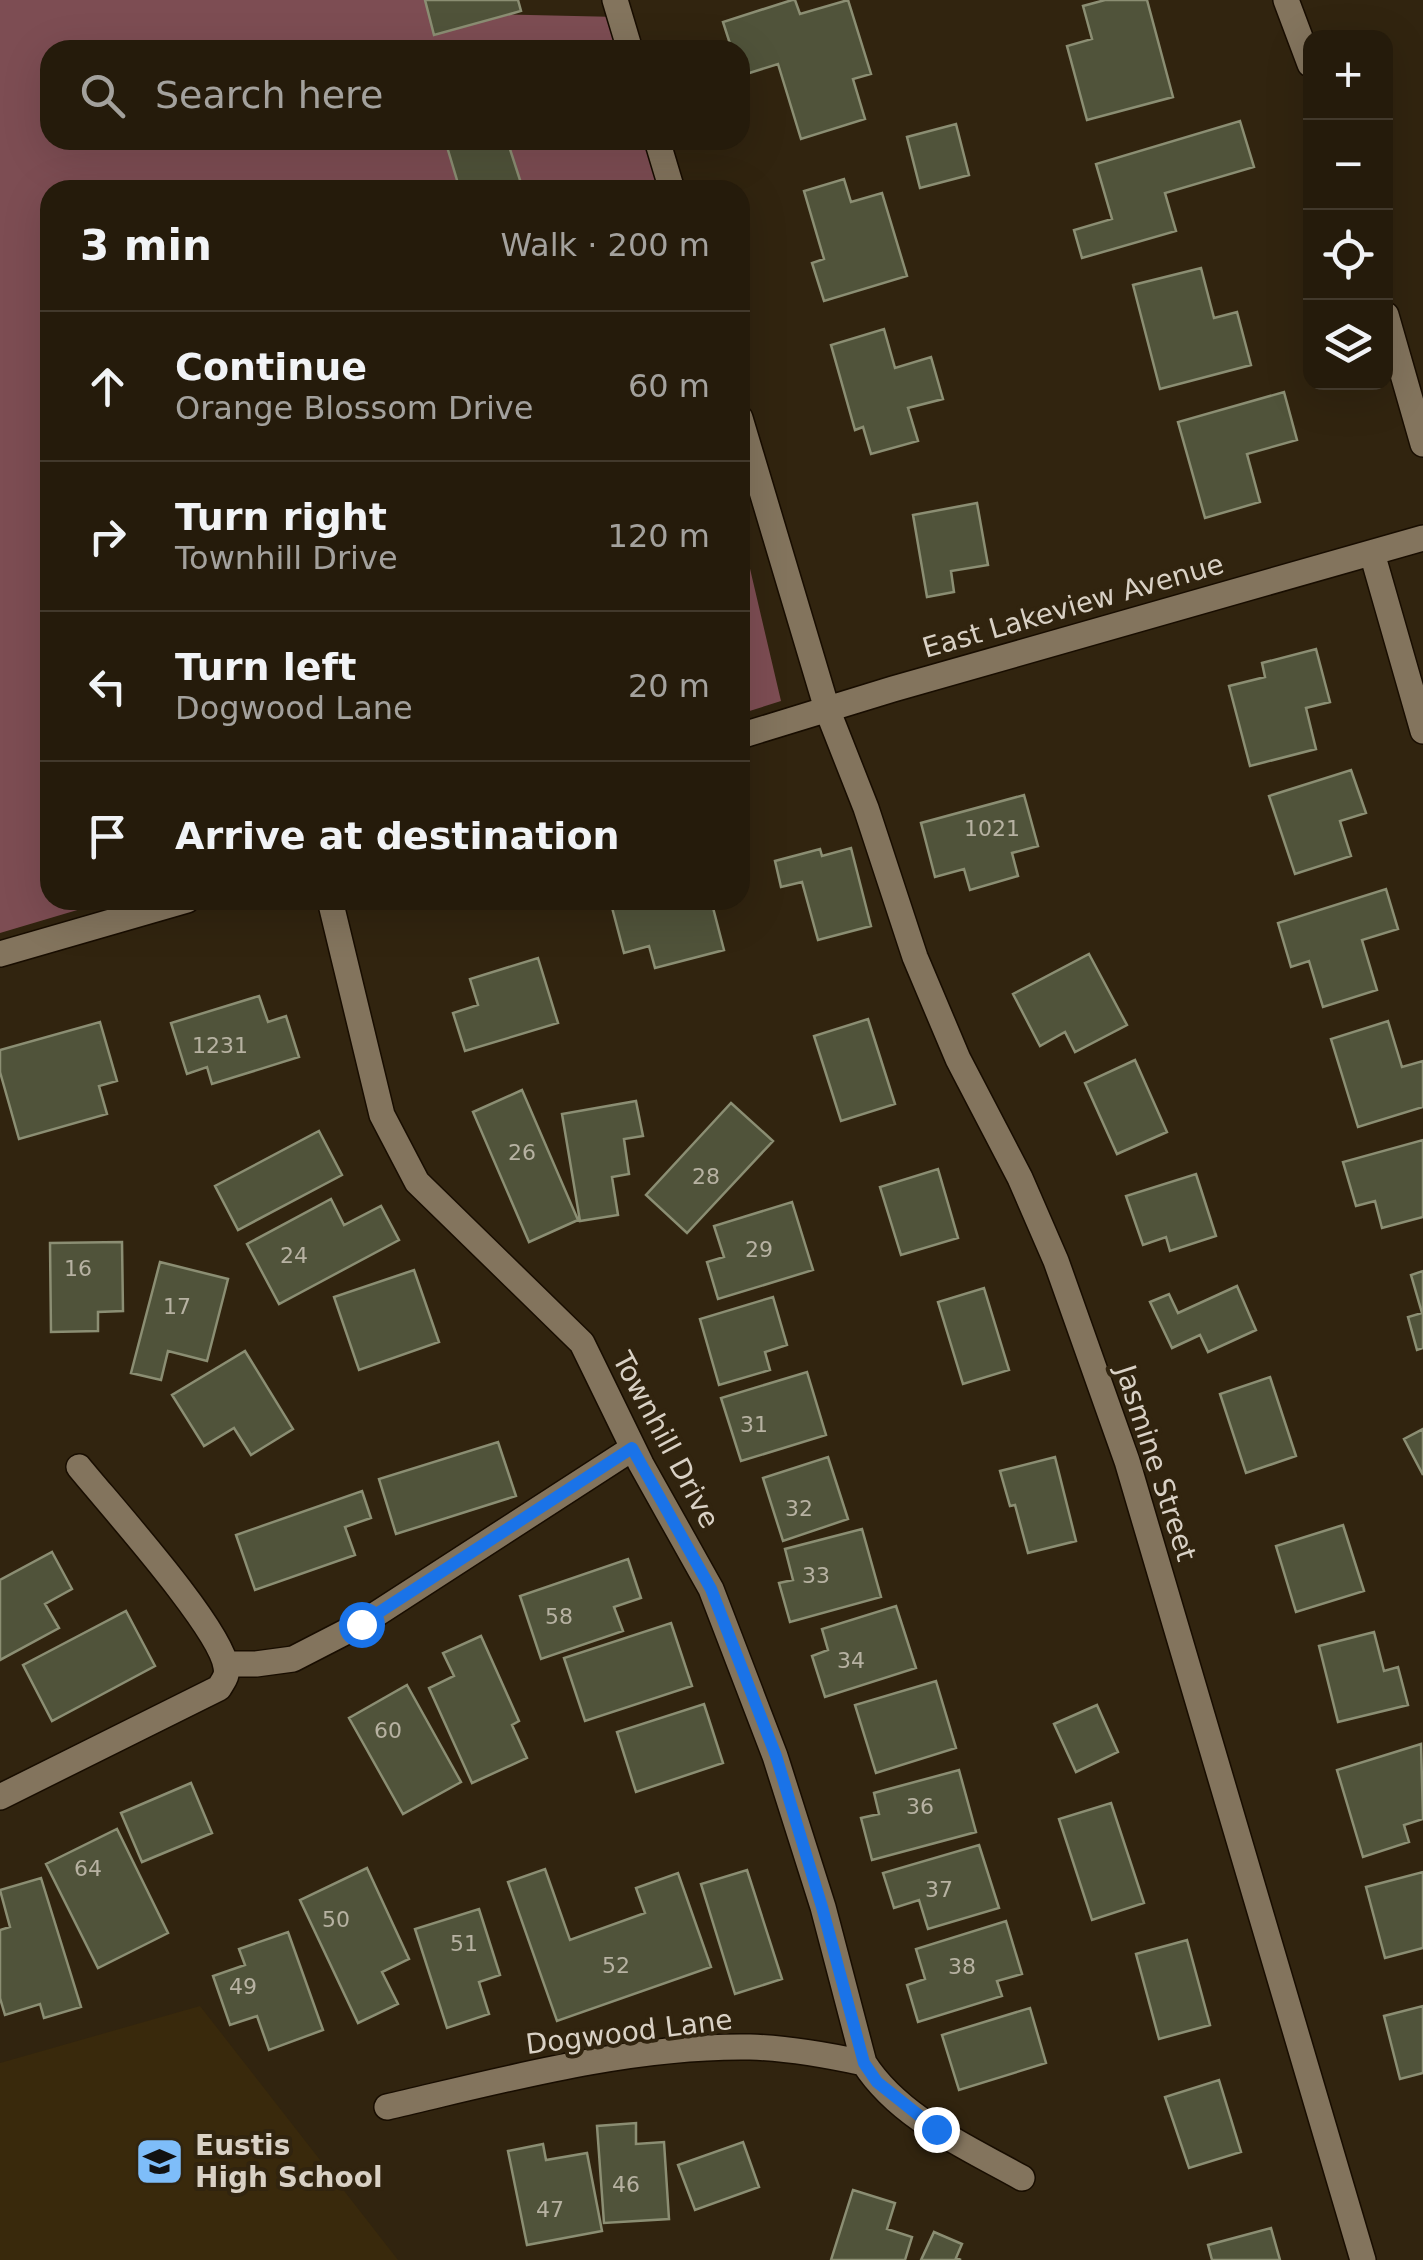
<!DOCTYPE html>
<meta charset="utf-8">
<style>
:root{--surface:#251b0b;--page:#2d2414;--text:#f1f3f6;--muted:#a3a19d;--line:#42392c}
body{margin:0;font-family:"DejaVu Sans",sans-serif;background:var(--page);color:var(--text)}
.controls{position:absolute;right:30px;top:30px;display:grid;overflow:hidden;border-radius:20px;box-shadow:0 10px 40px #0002}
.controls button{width:90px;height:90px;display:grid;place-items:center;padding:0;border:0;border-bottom:2px solid var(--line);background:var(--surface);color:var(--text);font:50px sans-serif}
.stop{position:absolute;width:30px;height:30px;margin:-22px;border:8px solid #1a73e8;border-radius:50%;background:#fff}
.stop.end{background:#1a73e8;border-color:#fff;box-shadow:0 2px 10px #0008}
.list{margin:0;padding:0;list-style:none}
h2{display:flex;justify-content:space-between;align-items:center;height:130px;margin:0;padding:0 40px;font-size:42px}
h2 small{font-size:32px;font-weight:400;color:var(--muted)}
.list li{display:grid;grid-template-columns:65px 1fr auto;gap:30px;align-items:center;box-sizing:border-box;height:150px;padding:0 40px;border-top:2px solid var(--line)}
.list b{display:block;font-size:38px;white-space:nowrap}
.list p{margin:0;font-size:32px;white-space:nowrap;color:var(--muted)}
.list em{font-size:32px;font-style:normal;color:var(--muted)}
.icon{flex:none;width:55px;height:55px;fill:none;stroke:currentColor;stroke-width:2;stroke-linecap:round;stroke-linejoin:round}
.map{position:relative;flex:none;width:1423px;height:2260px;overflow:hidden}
.search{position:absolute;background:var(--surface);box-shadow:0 10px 40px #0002;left:40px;top:40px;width:710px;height:110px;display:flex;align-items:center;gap:25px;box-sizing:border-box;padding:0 35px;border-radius:30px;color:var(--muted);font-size:38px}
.panel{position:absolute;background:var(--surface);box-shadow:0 10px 40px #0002;left:40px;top:180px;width:710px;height:730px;border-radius:30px}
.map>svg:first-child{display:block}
.built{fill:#39290c}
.forest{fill:#7d4d53}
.building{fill:#50533a;stroke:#8b8e73;stroke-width:2.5}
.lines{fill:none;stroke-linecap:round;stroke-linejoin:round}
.minor-casing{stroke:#180d00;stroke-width:28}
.minor{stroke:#83745d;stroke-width:25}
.route{stroke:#1a73e8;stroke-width:12}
.labels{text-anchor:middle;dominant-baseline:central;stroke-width:8;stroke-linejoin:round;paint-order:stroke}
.number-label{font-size:22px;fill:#b7b2a2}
.street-label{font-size:28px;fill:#d9d1c5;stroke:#31240f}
.poi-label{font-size:28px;font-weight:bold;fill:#d9d1c5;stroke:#31240f;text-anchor:start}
</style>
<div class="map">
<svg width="1423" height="2260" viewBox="0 0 1423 2260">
<rect width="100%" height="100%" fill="#31240f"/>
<path class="built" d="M200,2006L398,2260H0V2063Z"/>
<path class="forest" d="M0,0H469L490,14L619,17L627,50H50V140H649L660,190H50V900H111L0,933Z
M740,526L781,701L740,714Z"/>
<path class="building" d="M425,0H518L521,11L434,35Z
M792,0H795L800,14L848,0L871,74L853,79L865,119L801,139L778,64L740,76V50H732L723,22Z
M1105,0H1147L1173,97L1087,120L1067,46L1092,39L1083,6Z
M1240,121L1254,167L1165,193L1176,231L1082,258L1074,230L1112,219L1096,164Z
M956,124L969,175L920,188L907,137Z
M445,140H507L520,180L488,190H460Z
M844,179L851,202L882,193L907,276L824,301L812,263L824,259L804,191Z
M1201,268L1214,318L1237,312L1251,365L1160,389L1133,285Z
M884,329L895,368L931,357L943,399L908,408L918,441L871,454L863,427L855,430L831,345Z
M1284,392L1297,440L1247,454L1260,502L1205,518L1178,422Z
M977,503L988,565L951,571L954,592L927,597L913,515Z
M1316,649L1330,702L1306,708L1316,749L1250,766L1229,686L1265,677L1262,663Z
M1351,770L1366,813L1340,821L1351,856L1295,874L1269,796Z
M1024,795L1038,846L1012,853L1018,876L970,890L964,869L935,877L921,823Z
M851,848L871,926L818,940L802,882L781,887L775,861L820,849L822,856Z
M1386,889L1398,929L1362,940L1377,990L1323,1007L1309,961L1291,967L1278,923Z
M610,900H711L724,950L655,968L649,946L624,953Z
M1089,954L1127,1025L1075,1052L1065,1032L1040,1046L1013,994Z
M538,958L558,1023L465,1051L453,1013L478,1005L470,979Z
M259,996L268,1022L286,1016L299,1057L212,1084L207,1067L187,1074L171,1023Z
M868,1019L895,1104L841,1121L814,1036Z
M1388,1021L1402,1067L1423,1061V1107L1358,1127L1331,1039Z
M100,1022L117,1081L99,1086L107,1114L19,1139L0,1072V1050Z
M1135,1060L1167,1132L1117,1154L1085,1083Z
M522,1090L578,1220L529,1242L473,1112Z
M636,1101L643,1136L624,1139L629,1174L612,1177L618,1215L580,1221L562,1114Z
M731,1103L773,1141L687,1233L646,1195Z
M319,1131L342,1175L238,1230L215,1186Z
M1423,1140V1217L1382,1228L1375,1201L1356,1206L1343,1162Z
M938,1169L958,1238L901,1255L880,1187Z
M1196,1174L1216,1236L1170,1251L1166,1237L1143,1245L1126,1196Z
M331,1199L344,1225L381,1206L399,1240L279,1304L247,1244Z
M792,1202L813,1270L718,1299L707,1262L724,1257L714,1226Z
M122,1242L123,1311L98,1312V1331L51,1332L50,1243Z
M160,1262L228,1279L207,1361L168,1351L161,1380L131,1373Z
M414,1270L439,1342L359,1370L334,1297Z
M1423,1271V1348L1417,1350L1408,1317L1422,1313L1411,1275Z
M1237,1286L1256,1330L1208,1352L1200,1335L1172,1348L1150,1302L1169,1294L1178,1313Z
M984,1288L1009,1370L963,1384L938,1302Z
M773,1297L787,1345L765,1352L770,1370L719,1385L700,1319Z
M245,1351L293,1429L251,1455L234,1428L204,1446L172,1395Z
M807,1372L826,1435L741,1461L721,1398Z
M1270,1377L1296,1456L1246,1473L1220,1394Z
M1423,1429V1475L1404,1439Z
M498,1442L516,1496L396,1534L379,1479Z
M828,1457L848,1519L783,1541L763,1478Z
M1055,1457L1076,1541L1028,1553L1015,1505L1010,1506L1000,1471Z
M362,1491L371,1518L345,1527L355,1555L255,1590L236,1535Z
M1343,1525L1364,1591L1296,1612L1276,1546Z
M862,1529L881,1597L790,1622L779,1583L793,1580L785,1549Z
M52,1552L72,1589L45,1604L59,1628L0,1660V1580Z
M628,1559L641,1598L614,1607L623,1631L541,1659L520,1596Z
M896,1606L916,1668L825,1697L812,1656L828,1650L822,1629Z
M126,1611L155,1666L52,1721L23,1665Z
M671,1623L692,1686L585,1721L564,1658Z
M1374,1632L1384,1671L1398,1667L1408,1705L1338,1722L1319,1646Z
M481,1636L519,1721L512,1725L527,1758L472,1783L429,1688L454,1676L443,1653Z
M936,1681L956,1748L876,1773L855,1705Z
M407,1685L461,1782L403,1814L349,1718Z
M704,1704L723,1763L636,1792L617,1732Z
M1097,1705L1118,1752L1076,1772L1054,1724Z
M1421,1744L1423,1819L1404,1825L1409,1842L1363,1857L1337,1770Z
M959,1770L976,1832L872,1860L861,1818L879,1814L874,1793Z
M191,1783L212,1833L142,1862L121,1813Z
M1111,1803L1144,1903L1092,1920L1059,1819Z
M117,1829L168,1933L98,1968L46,1864Z
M979,1845L999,1908L928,1929L919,1900L894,1908L883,1873Z
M367,1868L409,1959L382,1972L398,2004L358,2023L300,1900Z
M545,1869L570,1940L645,1913L636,1888L678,1873L711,1967L557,2021L508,1882Z
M747,1870L782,1979L735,1994L701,1884Z
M1423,1872V1948L1385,1958L1366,1887Z
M41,1878L81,2007L44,2018L40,2004L5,2015L0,1998V1930L10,1927L0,1890Z
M479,1909L500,1975L479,1982L489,2014L447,2028L415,1929Z
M1006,1921L1022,1974L997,1981L1002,1996L918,2022L907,1985L925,1979L916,1949Z
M288,1932L323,2030L269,2050L257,2016L230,2025L213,1976L245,1965L239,1949Z
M1187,1940L1210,2025L1159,2039L1136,1954Z
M1423,2006V2073L1400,2079L1384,2016Z
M1030,2008L1046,2063L959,2090L942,2035Z
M1219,2080L1241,2152L1189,2168L1165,2097Z
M636,2123V2144L664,2142L669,2219L604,2223L597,2126Z
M743,2142L759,2187L695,2210L678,2165Z
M543,2144L546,2160L587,2153L602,2231L527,2245L508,2151Z
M853,2190L895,2203L887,2229L912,2237L905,2260H831Z
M1271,2228L1280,2260H1212L1208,2245Z
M934,2232L962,2244L956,2258L961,2260H921Z"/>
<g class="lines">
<defs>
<path id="minor" d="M615,0L630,50
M1286,0L1310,64
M657,140L672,190
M1386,315L1423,444
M740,418L827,709L866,808L915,957L958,1059L1020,1178L1056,1261L1127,1461L1363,2260
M1372,553L1423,731
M740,736L893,689L1423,538
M330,900L382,1115L417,1182L582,1343L641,1464L711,1589L775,1756L823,1907L864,2063
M0,954L187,900
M226,1664H256L293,1659L361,1624L633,1448
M0,1797L219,1688C223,1681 228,1676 226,1667C221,1628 109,1504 79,1467
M387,2107C503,2080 630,2045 750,2047C789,2048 827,2055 864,2063C899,2118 967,2147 1022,2178"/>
</defs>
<use href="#minor" class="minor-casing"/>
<use href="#minor" class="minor"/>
</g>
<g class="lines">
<path class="route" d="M361,1624L632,1448L711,1589L776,1756L822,1907L864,2063L877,2082L936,2129"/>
</g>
<defs>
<symbol id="school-square" viewBox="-11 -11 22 22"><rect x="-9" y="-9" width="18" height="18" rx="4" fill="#7ebdf9" stroke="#31240f"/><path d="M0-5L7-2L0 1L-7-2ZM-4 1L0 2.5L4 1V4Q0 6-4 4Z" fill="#111"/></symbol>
</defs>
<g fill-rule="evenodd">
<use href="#school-square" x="132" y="2134" width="55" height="55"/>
</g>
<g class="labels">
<g class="number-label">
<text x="992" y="828">1021</text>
<text x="220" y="1045">1231</text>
<text x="522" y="1152">26</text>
<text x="706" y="1176">28</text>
<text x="759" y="1249">29</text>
<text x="294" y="1255">24</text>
<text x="78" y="1268">16</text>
<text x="177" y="1306">17</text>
<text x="754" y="1424">31</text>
<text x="799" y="1508">32</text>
<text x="816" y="1575">33</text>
<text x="559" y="1616">58</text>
<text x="851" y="1660">34</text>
<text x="388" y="1730">60</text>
<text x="920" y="1806">36</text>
<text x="88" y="1868">64</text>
<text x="939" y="1889">37</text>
<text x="336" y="1919">50</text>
<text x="464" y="1943">51</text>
<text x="616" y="1965">52</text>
<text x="962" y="1966">38</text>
<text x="243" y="1986">49</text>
<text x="626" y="2184">46</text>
<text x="550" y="2209">47</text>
</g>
<g class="street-label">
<text transform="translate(1073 606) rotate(-16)">East Lakeview Avenue</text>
<text transform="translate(666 1440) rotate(62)">Townhill Drive</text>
<text transform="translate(1156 1463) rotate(72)">Jasmine Street</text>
<text transform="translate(629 2032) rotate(-7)">Dogwood Lane</text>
</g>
<g class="poi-label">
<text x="195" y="2145">Eustis<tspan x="195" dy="32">High School</tspan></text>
</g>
</g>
</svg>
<div class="controls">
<button>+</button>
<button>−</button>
<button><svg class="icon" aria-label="locate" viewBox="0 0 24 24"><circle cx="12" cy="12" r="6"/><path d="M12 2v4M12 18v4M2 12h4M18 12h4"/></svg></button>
<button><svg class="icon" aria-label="layers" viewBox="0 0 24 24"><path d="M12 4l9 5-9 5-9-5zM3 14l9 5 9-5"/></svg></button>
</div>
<div class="stop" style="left:361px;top:1624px"></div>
<div class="stop end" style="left:936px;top:2129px"></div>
<div class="search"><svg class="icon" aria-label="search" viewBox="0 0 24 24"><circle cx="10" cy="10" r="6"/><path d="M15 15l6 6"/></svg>Search here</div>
<section class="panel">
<h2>3 min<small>Walk · 200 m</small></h2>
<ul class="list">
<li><svg class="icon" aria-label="ahead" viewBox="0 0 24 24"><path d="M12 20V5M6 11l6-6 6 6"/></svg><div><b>Continue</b><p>Orange Blossom Drive</p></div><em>60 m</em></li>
<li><svg class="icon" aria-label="right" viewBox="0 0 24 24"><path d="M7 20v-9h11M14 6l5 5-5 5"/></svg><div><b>Turn right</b><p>Townhill Drive</p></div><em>120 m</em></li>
<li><svg class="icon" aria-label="left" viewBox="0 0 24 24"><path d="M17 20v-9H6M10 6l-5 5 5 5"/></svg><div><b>Turn left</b><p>Dogwood Lane</p></div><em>20 m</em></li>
<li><svg class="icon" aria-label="arrive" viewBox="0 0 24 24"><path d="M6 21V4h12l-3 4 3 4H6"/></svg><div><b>Arrive at destination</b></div></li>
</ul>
</section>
</div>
